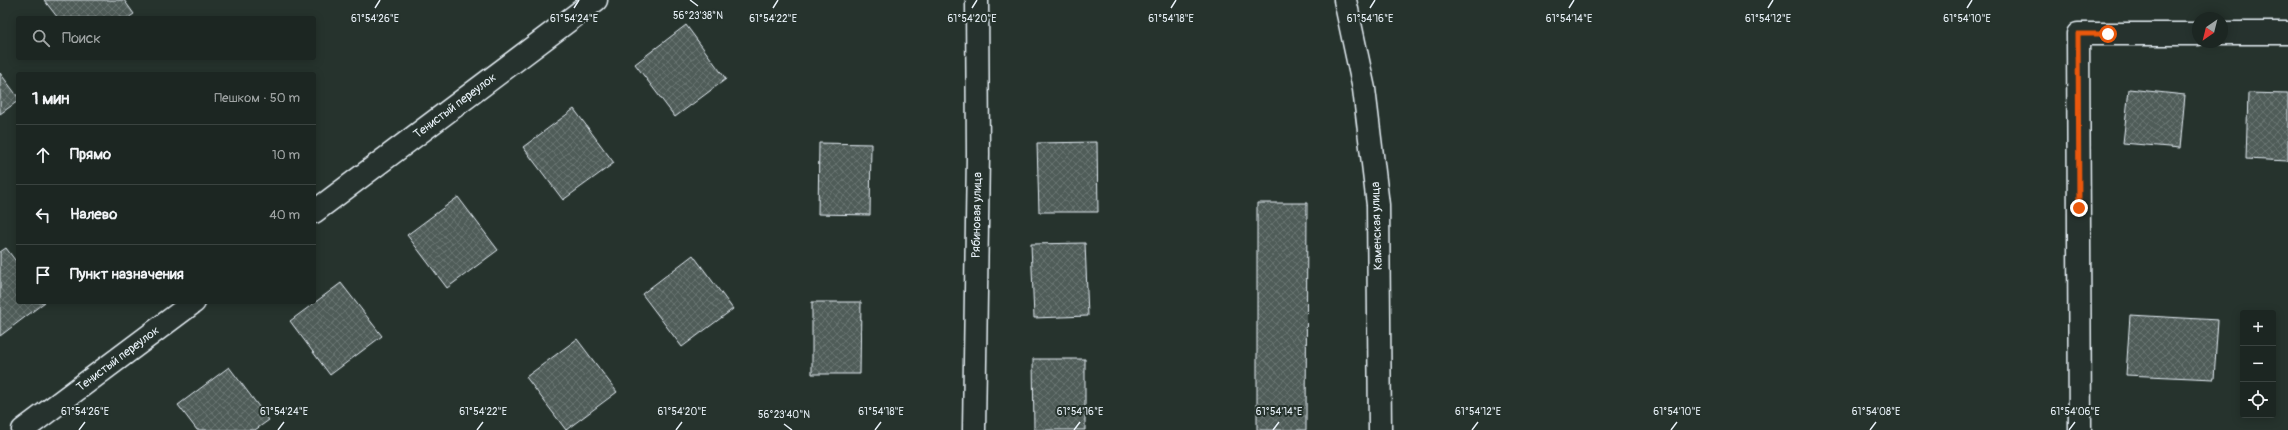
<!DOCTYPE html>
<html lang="ru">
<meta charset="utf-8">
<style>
:root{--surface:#1c2622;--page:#252e2a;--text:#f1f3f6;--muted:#a0a5a5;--line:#3a4340}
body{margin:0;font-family:Pangolin,sans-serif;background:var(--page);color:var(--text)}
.controls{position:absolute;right:12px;bottom:12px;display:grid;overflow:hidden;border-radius:4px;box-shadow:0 2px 10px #0003}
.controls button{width:36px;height:36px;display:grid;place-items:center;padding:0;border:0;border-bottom:1px solid var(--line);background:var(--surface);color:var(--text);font:20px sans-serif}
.compass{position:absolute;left:2192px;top:12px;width:36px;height:36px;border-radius:50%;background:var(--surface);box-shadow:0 2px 10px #0003;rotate:215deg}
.stop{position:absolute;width:12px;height:12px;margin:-9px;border:3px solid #ea580c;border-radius:50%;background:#fff}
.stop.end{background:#ea580c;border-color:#fff;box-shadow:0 1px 4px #0008}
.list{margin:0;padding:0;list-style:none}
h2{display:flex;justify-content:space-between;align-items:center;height:52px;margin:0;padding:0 16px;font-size:17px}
h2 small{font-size:13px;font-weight:400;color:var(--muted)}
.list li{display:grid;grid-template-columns:26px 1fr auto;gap:12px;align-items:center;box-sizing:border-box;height:60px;padding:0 16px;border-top:1px solid var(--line)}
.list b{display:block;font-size:15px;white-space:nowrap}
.list em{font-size:13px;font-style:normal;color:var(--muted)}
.icon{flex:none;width:22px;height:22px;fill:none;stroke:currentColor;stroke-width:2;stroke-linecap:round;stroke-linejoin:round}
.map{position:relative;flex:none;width:2288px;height:430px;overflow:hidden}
.search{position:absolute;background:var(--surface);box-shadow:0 2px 10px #0003;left:16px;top:16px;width:300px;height:44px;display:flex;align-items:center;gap:10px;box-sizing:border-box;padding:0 14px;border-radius:4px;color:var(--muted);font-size:15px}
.panel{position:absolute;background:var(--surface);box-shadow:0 2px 10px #0003;left:16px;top:72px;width:300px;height:232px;border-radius:4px}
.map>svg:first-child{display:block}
.building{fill:url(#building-cross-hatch);stroke:#e8f1f8}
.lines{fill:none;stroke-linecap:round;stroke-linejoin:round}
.minor-casing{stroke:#e8f1f8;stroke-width:25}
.minor{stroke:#26332d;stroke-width:22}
.route{stroke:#ea580c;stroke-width:5}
.ticks{fill:none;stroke:#e8f1f8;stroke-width:1.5}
.labels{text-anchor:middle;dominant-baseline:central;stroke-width:4;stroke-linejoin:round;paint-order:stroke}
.street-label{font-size:12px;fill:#e8f1f8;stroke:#26332d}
.ticks-label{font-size:10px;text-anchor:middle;fill:#e8f1f8;stroke:#26332d;stroke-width:4;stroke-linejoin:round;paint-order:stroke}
</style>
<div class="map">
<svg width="2288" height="430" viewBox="0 0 2288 430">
<defs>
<pattern id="building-cross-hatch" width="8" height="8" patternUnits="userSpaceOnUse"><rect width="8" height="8" fill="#505c59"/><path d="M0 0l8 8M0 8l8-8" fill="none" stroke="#697472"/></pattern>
</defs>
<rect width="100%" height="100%" fill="#26332d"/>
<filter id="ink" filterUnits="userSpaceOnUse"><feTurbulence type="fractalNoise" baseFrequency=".025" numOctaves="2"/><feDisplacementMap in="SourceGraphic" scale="8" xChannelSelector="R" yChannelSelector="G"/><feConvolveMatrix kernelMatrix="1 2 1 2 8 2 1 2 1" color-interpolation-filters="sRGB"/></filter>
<g filter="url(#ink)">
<path class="building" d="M44,0H124L134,14L128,18H58Z
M686,25L726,79L675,117L635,64Z
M0,73L18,97V101L0,114Z
M2129,89L2185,95L2180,148L2123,143Z
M2248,93L2288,94V161L2246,159Z
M574,109L614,163L563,200L523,147Z
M1097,142L1098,212H1039L1037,143Z
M819,143L871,144L870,215L818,214Z
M458,197L498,250L447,288L407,235Z
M1257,203H1307L1306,430H1257Z
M1085,243L1088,316L1034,318L1031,244Z
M6,248L18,264V302H45L0,336V252Z
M693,255L733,309L682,347L642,294Z
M341,283L382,336L330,375L290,321Z
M812,302H861L860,374H812Z
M2130,315L2218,320L2214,379L2126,375Z
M577,339L617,392L566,430L526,377Z
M1033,359H1085V430H1034Z
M229,367L269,420L255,430H197L178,405Z"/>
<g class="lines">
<defs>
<path id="minor" d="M1345,0L1364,89L1378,205L1380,430
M2222,33H2288
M314,212L596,0
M23,430L194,302
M974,430L978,154L977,0
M2080,430L2078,34H2198"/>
</defs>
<use href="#minor" class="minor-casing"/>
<use href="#minor" class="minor"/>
</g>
</g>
<g class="lines" filter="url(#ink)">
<path class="route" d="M2079,208L2078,34H2108"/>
</g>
<path class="ticks" d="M690,0L698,6M375,8L380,0M574,8L579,0M773,8L778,0M972,8L977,0M1171,8L1176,0M1370,8L1375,0M1569,8L1574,0M1768,8L1773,0M1967,8L1972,0M784,424L792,430M79,430L85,422M278,430L284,422M477,430L483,422M676,430L682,422M875,430L881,422M1074,430L1080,422M1273,430L1279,422M1472,430L1478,422M1671,430L1677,422M1870,430L1876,422M2069,430L2075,422"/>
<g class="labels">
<g class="street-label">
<text transform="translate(455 106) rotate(-37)">Тенистый переулок</text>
<text transform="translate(977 215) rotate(-89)">Рябиновая улица</text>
<text transform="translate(1377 226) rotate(-92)">Каменская улица</text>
<text transform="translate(118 359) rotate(-37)">Тенистый переулок</text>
</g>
</g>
<g class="ticks-label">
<text x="698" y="19">56°23'38"N</text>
<text x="375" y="22">61°54'26"E</text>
<text x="574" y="22">61°54'24"E</text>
<text x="773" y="22">61°54'22"E</text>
<text x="972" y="22">61°54'20"E</text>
<text x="1171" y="22">61°54'18"E</text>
<text x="1370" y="22">61°54'16"E</text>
<text x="1569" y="22">61°54'14"E</text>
<text x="1768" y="22">61°54'12"E</text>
<text x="1967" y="22">61°54'10"E</text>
<text x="85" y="415">61°54'26"E</text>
<text x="284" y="415">61°54'24"E</text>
<text x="483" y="415">61°54'22"E</text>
<text x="682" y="415">61°54'20"E</text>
<text x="881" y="415">61°54'18"E</text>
<text x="1080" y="415">61°54'16"E</text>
<text x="1279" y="415">61°54'14"E</text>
<text x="1478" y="415">61°54'12"E</text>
<text x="1677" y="415">61°54'10"E</text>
<text x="1876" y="415">61°54'08"E</text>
<text x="2075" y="415">61°54'06"E</text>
<text x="784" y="418">56°23'40"N</text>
</g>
</svg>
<div class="controls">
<button>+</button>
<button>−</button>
<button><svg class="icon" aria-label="locate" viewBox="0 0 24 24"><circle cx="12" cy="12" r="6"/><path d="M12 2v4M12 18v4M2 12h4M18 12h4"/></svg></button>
</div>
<svg class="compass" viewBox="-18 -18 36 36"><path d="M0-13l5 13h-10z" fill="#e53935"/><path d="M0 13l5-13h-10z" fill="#a0a5a5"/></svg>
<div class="stop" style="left:2108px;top:34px"></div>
<div class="stop end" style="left:2079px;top:208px"></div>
<div class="search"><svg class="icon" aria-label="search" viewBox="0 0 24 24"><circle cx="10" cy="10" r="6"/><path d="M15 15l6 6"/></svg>Поиск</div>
<section class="panel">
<h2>1 мин<small>Пешком · 50 m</small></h2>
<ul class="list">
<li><svg class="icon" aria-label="ahead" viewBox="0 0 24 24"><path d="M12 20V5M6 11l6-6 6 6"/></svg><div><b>Прямо</b></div><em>10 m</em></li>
<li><svg class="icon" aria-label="left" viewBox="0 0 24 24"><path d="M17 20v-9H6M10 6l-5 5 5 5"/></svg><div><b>Налево</b></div><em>40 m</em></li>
<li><svg class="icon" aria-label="arrive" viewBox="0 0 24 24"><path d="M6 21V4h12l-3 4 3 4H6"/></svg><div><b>Пункт назначения</b></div></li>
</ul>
</section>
</div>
